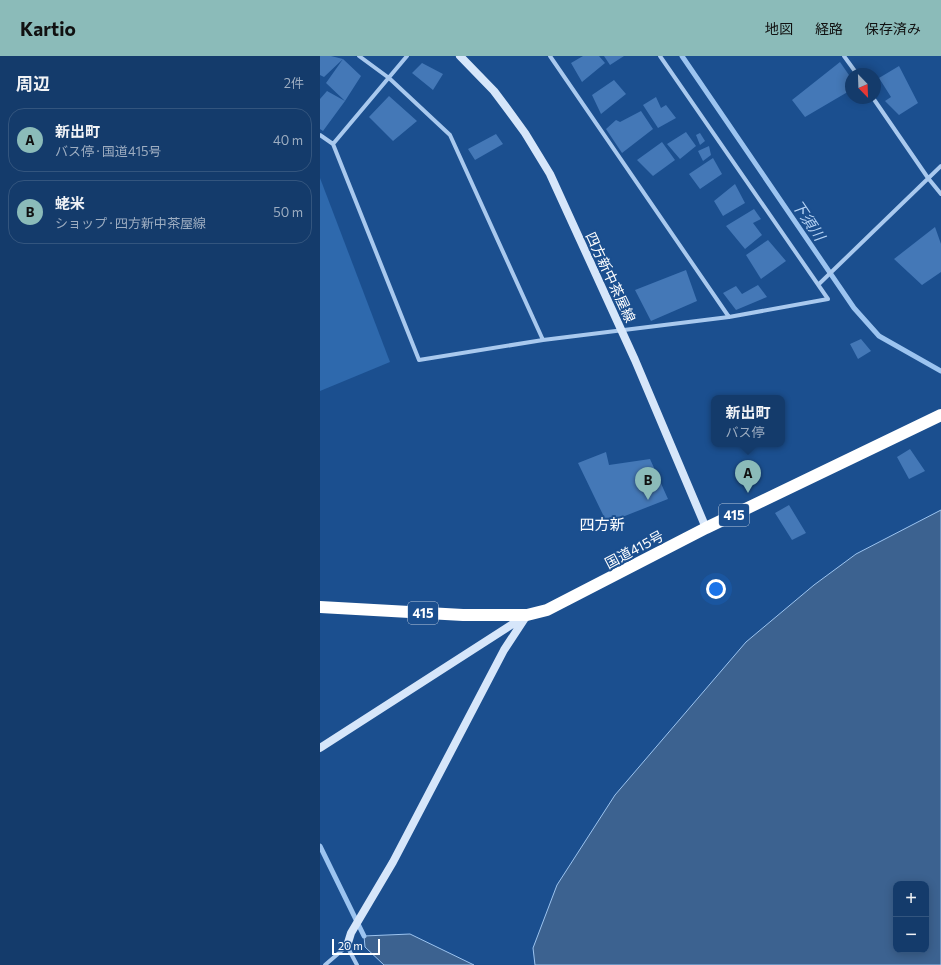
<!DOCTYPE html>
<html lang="ja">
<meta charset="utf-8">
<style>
:root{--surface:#143b6b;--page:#1d4271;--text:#f1f3f6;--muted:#9dadc1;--line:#33557e;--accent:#8bbbb9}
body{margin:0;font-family:Commissioner,"Noto Sans JP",sans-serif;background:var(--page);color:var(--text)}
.controls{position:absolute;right:12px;bottom:12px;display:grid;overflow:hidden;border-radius:8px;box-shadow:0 2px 10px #0003}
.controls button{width:36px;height:36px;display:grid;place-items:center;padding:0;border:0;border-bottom:1px solid var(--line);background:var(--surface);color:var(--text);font:20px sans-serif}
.compass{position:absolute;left:525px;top:12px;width:36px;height:36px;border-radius:50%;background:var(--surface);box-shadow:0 2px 10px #0003;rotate:157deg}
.scale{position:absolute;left:12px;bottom:10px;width:48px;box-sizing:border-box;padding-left:4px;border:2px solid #fff;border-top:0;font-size:11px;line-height:14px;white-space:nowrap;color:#fff;-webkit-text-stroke:3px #1b4f8f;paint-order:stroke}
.you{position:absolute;left:396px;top:533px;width:14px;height:14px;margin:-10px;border:3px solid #fff;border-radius:50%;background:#1a73e8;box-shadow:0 0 0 6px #1a73e833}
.badge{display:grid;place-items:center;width:26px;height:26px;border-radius:50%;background:var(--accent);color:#111;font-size:13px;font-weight:700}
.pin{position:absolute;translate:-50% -33px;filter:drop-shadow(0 1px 2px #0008)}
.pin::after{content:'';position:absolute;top:21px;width:14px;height:12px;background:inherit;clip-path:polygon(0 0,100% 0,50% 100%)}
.popup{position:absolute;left:391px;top:339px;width:74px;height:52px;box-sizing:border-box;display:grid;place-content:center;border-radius:8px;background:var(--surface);filter:drop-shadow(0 1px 3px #0005);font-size:13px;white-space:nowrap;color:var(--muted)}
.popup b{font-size:15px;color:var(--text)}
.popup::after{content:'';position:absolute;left:50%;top:100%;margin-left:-8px;border:8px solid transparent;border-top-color:var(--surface)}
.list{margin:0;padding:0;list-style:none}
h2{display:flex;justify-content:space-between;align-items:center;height:52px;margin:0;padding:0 16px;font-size:17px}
h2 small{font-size:13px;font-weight:400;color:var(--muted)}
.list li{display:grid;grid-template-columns:26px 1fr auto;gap:12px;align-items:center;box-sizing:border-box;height:64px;margin:0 8px 8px;padding:0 8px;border:1px solid var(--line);border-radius:16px}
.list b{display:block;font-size:15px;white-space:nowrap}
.list p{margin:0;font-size:13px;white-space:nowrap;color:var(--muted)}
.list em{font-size:13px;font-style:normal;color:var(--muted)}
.map{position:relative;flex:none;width:621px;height:909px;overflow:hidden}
header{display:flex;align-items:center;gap:24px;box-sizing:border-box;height:56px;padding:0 20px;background:var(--accent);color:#111}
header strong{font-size:19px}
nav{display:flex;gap:22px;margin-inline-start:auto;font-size:14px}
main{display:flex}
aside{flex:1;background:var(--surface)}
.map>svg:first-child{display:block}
.green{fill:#2e69ad}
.water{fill:#3c6290;stroke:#9cc4f0;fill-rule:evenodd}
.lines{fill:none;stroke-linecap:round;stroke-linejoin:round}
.stream{stroke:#9cc4f0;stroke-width:5}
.building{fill:#4478b7}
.street{stroke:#a9c9ee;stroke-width:4}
.secondary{stroke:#d6e6fa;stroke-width:8}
.highway{stroke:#fff;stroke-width:12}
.labels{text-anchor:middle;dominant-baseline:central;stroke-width:4;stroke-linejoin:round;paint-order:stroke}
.shield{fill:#1b4f8f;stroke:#bbcadd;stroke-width:1}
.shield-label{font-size:13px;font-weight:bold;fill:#fff}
.street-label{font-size:14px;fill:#fff;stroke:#1b4f8f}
.water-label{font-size:15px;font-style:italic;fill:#b5d3f5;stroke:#1b4f8f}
.neighbourhood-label{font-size:15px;fill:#fff;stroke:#1b4f8f}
</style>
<header>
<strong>Kartio</strong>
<nav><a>地図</a><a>経路</a><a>保存済み</a></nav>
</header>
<main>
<aside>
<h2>周辺<small>2件</small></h2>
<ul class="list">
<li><span class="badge">A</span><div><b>新出町</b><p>バス停 · 国道415号</p></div><em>40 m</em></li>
<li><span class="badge">B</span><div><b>蛯米</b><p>ショップ · 四方新中茶屋線</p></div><em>50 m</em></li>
</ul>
</aside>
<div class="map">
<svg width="621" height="909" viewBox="0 0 621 909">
<rect width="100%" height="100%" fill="#1b4f8f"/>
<path class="green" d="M0,122L70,306L0,335Z"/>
<path class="water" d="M621,454V909H215L213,892L237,829L295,739L426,586L494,529L536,498ZM576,828H606V894H576Z
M90,878L154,909H64L45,891L44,880Z"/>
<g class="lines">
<path class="stream" d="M362,0L534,252L559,280L621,315
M0,790L44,880"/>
</g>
<path class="building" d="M0,0H11L23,3L41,20L25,45L6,27L23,3L4,21L0,19Z
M263,0H279L285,7L262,26L251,7Z
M284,0H304L290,9Z
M520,6L531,22V34L485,61L472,44Z
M102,7L123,18L113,34L92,17Z
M579,10L598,47L579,59L565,45L571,41L559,22Z
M294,24L306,38L281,58L272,39Z
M7,35L25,45L3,75L0,73V43Z
M69,40L97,65L73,85L49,61Z
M336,41L341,52L346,49L356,62L338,72L323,49Z
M321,55L333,73L302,97L286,73L296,64L300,66Z
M366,76L376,90L360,103L347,88Z
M380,77L385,85L380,89L376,79Z
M176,78L183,88L155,104L148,93Z
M342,86L355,104L333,120L317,104Z
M389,90L391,99L383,105L378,95Z
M393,102L402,118L380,133L369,118Z
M415,128L425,147L403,160L394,145Z
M434,153L441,163L433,167L442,179L425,193L406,170Z
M615,171L621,188V216L602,229L574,203Z
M448,184L466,205L441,223L426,199Z
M366,214L377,245L331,265L315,234Z
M438,229L447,241L416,254L403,237L416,230L422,238Z
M541,283L551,295L538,303L530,288Z
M590,393L605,415L589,423L577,401Z
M286,396L289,409L330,403L348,443L287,467L258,407Z
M469,449L486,477L472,484L455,457Z"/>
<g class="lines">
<path class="street" d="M39,0L69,22L130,79L223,284
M230,0L409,261
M524,0L537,18
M553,42L608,122L621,138
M0,79L13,88L99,304L223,284L409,261L508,243L340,0
M13,88L87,0
M499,228L621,110
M5,909L27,890L37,909"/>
<path class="secondary" d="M140,0L174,35L186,51L205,77L230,118L315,304L386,472
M0,692L205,560
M27,890L31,877L73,806L184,594L207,559"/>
<path class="highway" d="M0,551L143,559H207L227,554L386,472L621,359"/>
</g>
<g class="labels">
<g class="shield">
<rect x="399" y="448" width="30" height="22" rx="3"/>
<rect x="88" y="546" width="30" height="22" rx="3"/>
</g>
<g class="shield-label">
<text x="414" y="459">415</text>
<text x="103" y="557">415</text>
</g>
<g class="street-label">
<text transform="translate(291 221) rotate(65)">四方新中茶屋線</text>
<text transform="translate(314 493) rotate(-28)">国道415号</text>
</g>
<g class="water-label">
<text transform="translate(489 164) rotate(56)">下須川</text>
</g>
<g class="neighbourhood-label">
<text x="282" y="468">四方新</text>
</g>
</g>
</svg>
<div class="controls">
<button>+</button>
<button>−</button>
</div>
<svg class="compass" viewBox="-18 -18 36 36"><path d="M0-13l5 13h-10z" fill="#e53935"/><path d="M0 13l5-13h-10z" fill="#9dadc1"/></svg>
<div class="scale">20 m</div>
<div class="you"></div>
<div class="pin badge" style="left:428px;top:437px">A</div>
<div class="popup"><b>新出町</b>バス停</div>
<div class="pin badge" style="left:328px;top:444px">B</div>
</div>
</main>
